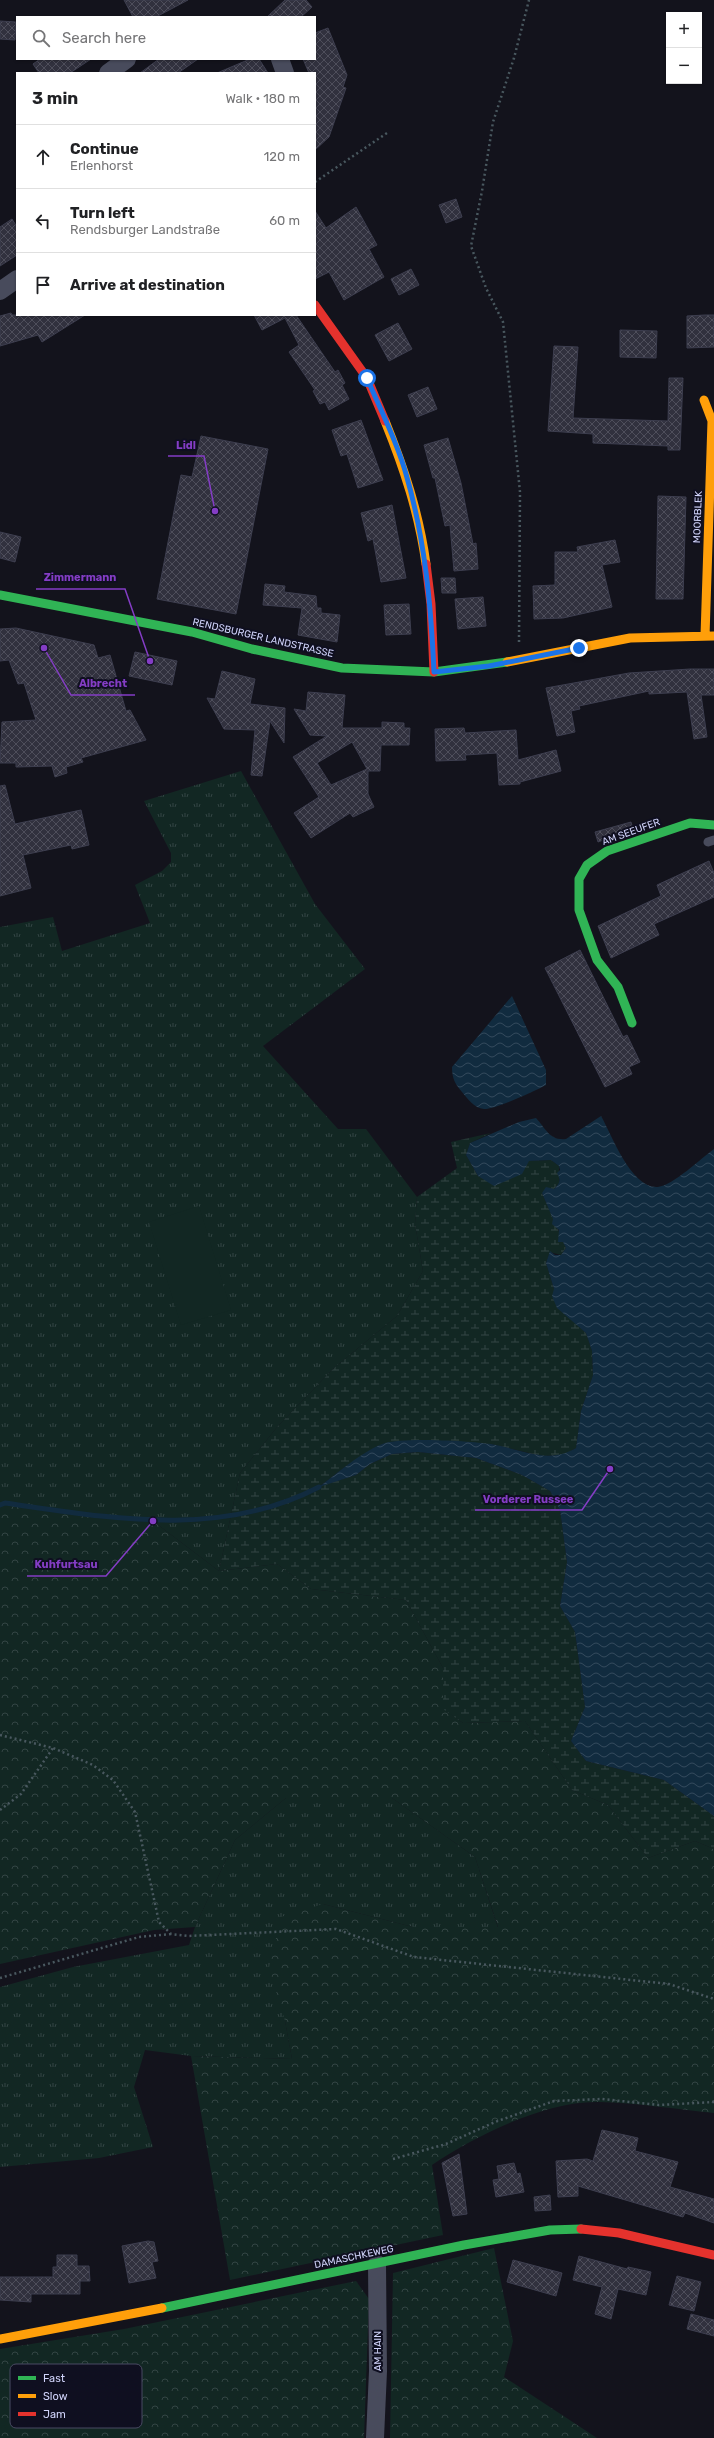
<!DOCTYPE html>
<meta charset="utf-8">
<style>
:root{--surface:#fff;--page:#f6f6f6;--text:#202124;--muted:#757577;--line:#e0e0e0}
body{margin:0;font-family:Rubik,sans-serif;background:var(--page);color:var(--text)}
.controls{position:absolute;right:12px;top:12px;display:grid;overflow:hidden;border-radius:0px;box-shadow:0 1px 3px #0004}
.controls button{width:36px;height:36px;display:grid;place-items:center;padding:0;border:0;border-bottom:1px solid var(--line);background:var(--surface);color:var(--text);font:20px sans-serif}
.stop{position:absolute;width:12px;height:12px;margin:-9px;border:3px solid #1a73e8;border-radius:50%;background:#fff}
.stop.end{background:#1a73e8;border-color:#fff;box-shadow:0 1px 4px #0008}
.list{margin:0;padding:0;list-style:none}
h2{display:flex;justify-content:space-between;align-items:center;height:52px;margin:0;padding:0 16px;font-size:17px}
h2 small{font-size:13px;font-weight:400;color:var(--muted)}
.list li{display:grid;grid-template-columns:26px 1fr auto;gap:12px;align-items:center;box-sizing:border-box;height:64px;padding:0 16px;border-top:1px solid var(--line)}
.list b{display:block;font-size:15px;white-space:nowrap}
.list p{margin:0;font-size:13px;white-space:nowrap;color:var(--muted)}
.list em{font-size:13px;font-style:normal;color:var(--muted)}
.icon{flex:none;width:22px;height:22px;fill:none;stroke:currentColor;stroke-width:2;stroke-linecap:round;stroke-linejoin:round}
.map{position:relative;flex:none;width:714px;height:2438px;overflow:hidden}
.search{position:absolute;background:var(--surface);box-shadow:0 1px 3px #0004;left:16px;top:16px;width:300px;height:44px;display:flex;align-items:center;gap:10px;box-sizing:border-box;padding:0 14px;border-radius:0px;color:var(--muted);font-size:15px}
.panel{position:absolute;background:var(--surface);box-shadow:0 1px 3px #0004;left:16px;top:72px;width:300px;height:244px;border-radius:0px}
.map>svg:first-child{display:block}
.grass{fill:url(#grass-tufts)}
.forest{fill:url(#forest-crowns)}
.wetland{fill:url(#wetland-marsh)}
.pitch{fill:#122723}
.water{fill:url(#water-waves)}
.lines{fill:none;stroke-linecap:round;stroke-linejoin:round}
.stream{stroke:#112b3f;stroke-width:5}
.building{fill:url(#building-cross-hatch);stroke:#3d3e4f;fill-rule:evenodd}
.path{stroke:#49585f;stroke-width:2.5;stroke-dasharray:2 3;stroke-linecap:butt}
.lane{stroke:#484b5c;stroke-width:9}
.street{stroke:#484b5c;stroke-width:18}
.fast{stroke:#30b455;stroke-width:9}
.slow{stroke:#ff9f0a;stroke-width:9}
.jam{stroke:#e5322d;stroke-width:9}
.route{stroke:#1a73e8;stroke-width:5}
.labels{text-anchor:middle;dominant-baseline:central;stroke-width:4;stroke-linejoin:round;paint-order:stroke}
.street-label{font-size:10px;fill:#d1d4fb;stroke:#0f0f20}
.key{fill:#0f0f20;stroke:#494a62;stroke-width:1}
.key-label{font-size:11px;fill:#d1d4fb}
.leader{fill:none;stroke:#843dc5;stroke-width:1.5}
.callout-dot{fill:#843dc5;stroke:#0f0f20;stroke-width:1.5}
.callout-label{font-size:11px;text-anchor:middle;font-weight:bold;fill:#843dc5;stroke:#0f0f20;stroke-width:4;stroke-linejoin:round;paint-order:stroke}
</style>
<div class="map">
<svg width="714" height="2438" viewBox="0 0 714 2438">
<defs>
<pattern id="grass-tufts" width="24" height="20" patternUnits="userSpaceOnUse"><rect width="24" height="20" fill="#122723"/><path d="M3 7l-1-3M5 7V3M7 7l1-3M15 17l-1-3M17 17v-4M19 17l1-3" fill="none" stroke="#334544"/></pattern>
<pattern id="forest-crowns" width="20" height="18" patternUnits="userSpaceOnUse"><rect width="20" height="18" fill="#122723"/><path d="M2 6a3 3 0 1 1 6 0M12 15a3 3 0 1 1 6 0" fill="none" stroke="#334544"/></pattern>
<pattern id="wetland-marsh" width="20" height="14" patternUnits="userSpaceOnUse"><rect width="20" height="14" fill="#122723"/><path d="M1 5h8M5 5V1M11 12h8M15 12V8" fill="none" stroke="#334544"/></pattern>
<pattern id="water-waves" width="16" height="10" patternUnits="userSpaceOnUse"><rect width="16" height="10" fill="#112b3f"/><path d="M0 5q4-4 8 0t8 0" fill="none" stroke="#33495c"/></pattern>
<pattern id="building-cross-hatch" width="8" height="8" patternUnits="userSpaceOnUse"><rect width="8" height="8" fill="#31313e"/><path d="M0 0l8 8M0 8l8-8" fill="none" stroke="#4e4e5b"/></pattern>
</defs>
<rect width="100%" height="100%" fill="#13131c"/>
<path class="grass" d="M241,771L315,904L365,969L263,1046L338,1129H366L417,1197L415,1224L423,1271L397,1316L334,1368L278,1426L240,1473L219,1571L153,1521L6,1504L0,1505V927L53,917L62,951L150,923L135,885L162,871L171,862V853L144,801Z
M286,1798H392L475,1857L498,1928L413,1927L323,1904L285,2021L292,2059L191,2056L145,2050L134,2087L153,2147L99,2158L0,2167V1987L73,1967L189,1945L195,1927L235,1840Z"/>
<path class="forest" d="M5,1503L153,1521L219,1571L277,1564L311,1589L406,1600L443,1668L444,1709L463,1723L525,1721L572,1790L608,1805L648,1858L695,1841L714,1849V2113C676,2109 637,2103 598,2102C545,2101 475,2136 432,2165L443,2235L230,2280L191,2056L292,2059L285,2021L269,1968L281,1917L323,1904L413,1927H498L475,1857L392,1798H286L235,1840L195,1927L154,1930L0,1964V1505Z
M494,2248L513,2341L504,2377L597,2438H390L393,2273Z
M356,2281L369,2299L364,2438H0V2349L124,2329Z"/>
<path class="wetland" d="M491,1133L470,1143L466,1155L478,1176L528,1161L551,1160L559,1166V1183L554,1189L542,1193L566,1248L561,1255L550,1252L546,1263L554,1289L574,1321L586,1333L592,1351L593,1375L581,1411L576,1448L564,1455L542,1456L491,1444L385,1443L349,1464L320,1486L356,1475L370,1464L392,1454L418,1452L476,1458L522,1475L550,1491L560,1510L567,1562L560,1606L575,1632L585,1707L571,1741L586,1761L664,1780L714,1816V1849L695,1841L648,1858L608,1805L572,1790L525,1721L463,1723L443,1709V1668L406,1600L311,1589L277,1564L219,1571L240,1473L278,1426L334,1368L397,1316L423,1271L415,1224L417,1197L457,1168L451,1142Z"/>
<path class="pitch" d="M199,1206L231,1310L181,1325L149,1222Z"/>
<path class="water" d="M512,996L546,1070V1085C535,1091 496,1109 484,1109C474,1108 468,1099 462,1092C455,1084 452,1078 452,1067Z
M601,1116C612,1135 631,1189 658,1187C674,1185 701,1158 714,1149V1816L664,1780L586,1761L571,1741L585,1707L575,1632L560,1606L567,1562L560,1510L550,1491L522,1475L476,1458L418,1452L392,1454L370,1464L356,1475L319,1487C336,1474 364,1450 385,1443C403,1437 471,1441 491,1444C521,1449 547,1465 576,1448L581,1411L593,1375L592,1351L586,1333L557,1308L552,1296L554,1289L546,1263L550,1251L555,1255H561L566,1248L563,1242H558L559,1230L552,1224L553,1219L542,1193L546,1187L554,1189C560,1183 561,1180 557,1173L560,1170L559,1166L551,1160L529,1161L522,1174L494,1186L478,1176L466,1155L470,1143L519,1122L536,1118C546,1129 550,1141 566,1139Z"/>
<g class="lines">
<path class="stream" d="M0,1505L5,1503C110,1518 220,1539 319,1487"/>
</g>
<path class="building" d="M124,0H188L156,17H133Z
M285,0H306L312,7L301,17H267Z
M0,21L16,22L15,40L0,39Z
M328,28L347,75L343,87L346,88L329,137L315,150V73H309L303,59H315V33Z
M40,59H91L70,73H39L33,64Z
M159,59H198L178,73H140Z
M250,59H259L268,73H217Z
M456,199L462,217L446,223L439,205Z
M356,207L377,245L369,249L384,277L344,300L329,272L315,279V211L326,228Z
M12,219L17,227V255L0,266V227Z
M411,269L419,285L399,295L391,279Z
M11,313L12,315H85L42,342L38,335L0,346V316Z
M254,315H296L335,372L338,370L345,383L342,385L349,399L329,410L325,402L320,404L313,391L315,390L289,352L299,345L285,318L262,330Z
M705,315H714V347L687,348V316Z
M398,323L412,349L389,361L375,335Z
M620,330L657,331L656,358L620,357Z
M554,346L578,347L573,418L668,421L669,378H683L680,450H668V446L593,443V434L548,431Z
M428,387L437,409L417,417L408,395Z
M361,420L383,480L358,488L347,454L341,456L332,430Z
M201,436L268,449L236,614L157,599L181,475L192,477Z
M448,438L461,483L473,544L476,543L478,569L454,571L450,525L445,526L435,478H433L424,445Z
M658,496L686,497L683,599H656Z
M392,505L406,578L381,582L373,539L368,541L361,513Z
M0,532L21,537L15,562L0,558Z
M615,540L620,562L602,565L612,607L563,618L534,619L533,586L555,585V552H578L577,547Z
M441,578H455L456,593H442Z
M265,584L285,586L284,592L316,596L317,608H321V613L340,615L337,642L298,635L302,608L263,605Z
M483,597L486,626L458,629L455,599Z
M409,604L411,634L386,635L384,605Z
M16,628L94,645L98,658L110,655L126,711L130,710L146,740L81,758L83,762L66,767L67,773L55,777L52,766L16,767V763H0L2,722L36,720L24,683L18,684L9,660L0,661V629Z
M135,652L177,661L172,685L129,676Z
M690,669H714V695H701L707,737L694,739L687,692L649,694V691L579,706L580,709L571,711L575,732L557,736L546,688L629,673Z
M222,671L255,679L250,704L285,708L284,743L270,721L262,776L251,775L255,730L224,729L207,698L215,699Z
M308,692L345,695L342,728H382V722L404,723V728H410L409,745H381L380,771H368V794L374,807L353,817L350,813L311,838L294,813L319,797L293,757L327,736L310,735L294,709L306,711ZM352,742L367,769L331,785L317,763Z
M464,728L465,733L516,730L518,760L556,750L561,771L520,782V784L499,785L497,753L465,755L466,760L436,761L435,729Z
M5,785L15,824L81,810L89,845L72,849L71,845L23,855L31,888L0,896V786Z
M631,822L633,829L598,842L595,832Z
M709,861L714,873V897L654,924L659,935L611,958L598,926L661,896L657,885Z
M580,950L623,1037L627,1035L640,1062L629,1067L632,1074L605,1087L545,968Z
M602,2130L638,2138L635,2151L678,2162L670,2187L714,2199V2223L685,2213L683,2217L578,2186V2196L558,2197L556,2161L587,2159L593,2161Z
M459,2154L467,2214L453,2216L442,2163Z
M514,2163L517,2174L520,2173L524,2192L496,2197L493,2180L499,2179L497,2166Z
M550,2195L551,2210L535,2211L534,2197Z
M148,2241L154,2242L158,2261L152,2262L156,2278L129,2283L122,2246Z
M57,2255H77V2266H89L90,2281H80V2294H31V2302L0,2300V2277H53V2267H57Z
M579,2256L627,2269L628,2267L651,2272L646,2295L618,2289L611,2319L595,2314L602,2287L573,2280Z
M513,2260L562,2273L556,2296L507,2282Z
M677,2276L701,2282L694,2311L669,2305Z
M691,2314L714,2320V2336L687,2329Z"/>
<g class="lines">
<path class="path" d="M315,182L387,133
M519,642L520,492L503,322L486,288L471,246L482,191L493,122L514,58L529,0
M0,1735L53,1748L93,1765L113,1780L135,1812L159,1922L171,1934L188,1936L336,1929L414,1957L669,1984L714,1999
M0,1810L21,1794L53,1748
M0,1978L139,1937L171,1934
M393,2159L446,2144L495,2122L554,2101L602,2099L659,2105L714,2102"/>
<path class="lane" d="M708,842L714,840"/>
<path class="street" d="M280,59L285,73
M108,73L127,59
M0,291L17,279
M375,2438L378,2371L377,2264"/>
<path class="fast" d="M0,595L192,632L252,649L342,668L434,672L507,662
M632,1023L618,987L597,960L579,910V879L587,865L607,851L690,823L714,825
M162,2308L464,2245L550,2230L581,2229"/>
<path class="slow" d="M704,400L712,421L705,636
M385,421C404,468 419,513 426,564
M507,662L630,638L714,636
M0,2339L162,2308"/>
<path class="jam" d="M315,305L367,378L385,421
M426,564L431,604L434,672
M581,2229L619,2233L714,2255"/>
</g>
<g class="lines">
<path class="route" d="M367,378C380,409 397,441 406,474C425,539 431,605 434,672L489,666L579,648"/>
</g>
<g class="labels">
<g class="street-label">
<text transform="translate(698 517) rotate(-88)">MOORBLEK</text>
<text transform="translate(263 638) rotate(13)">RENDSBURGER LANDSTRASSE</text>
<text transform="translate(631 832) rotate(-20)">AM SEEUFER</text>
<text transform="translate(354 2257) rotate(-12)">DAMASCHKEWEG</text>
<text transform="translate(378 2351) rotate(-90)">AM HAIN</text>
</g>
</g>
<rect x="10" y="2364" width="132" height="64" rx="6" class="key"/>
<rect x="18" y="2376" width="18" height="4" fill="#30b455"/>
<rect x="18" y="2394" width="18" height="4" fill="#ff9f0a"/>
<rect x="18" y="2412" width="18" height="4" fill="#e5322d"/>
<g class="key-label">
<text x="43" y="2382">Fast</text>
<text x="43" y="2400">Slow</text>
<text x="43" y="2418">Jam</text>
</g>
<path class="leader" d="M215 511L204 456H168M150 661L125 589H36M44 648L71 695H135M610 1469L582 1510H475M153 1521L106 1576H27"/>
<g class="callout-dot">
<circle cx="215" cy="511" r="4"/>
<circle cx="150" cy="661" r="4"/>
<circle cx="44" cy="648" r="4"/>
<circle cx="610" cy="1469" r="4"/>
<circle cx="153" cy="1521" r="4"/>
</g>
<g class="callout-label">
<text x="186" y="449">Lidl</text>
<text x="80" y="581">Zimmermann</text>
<text x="103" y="687">Albrecht</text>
<text x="528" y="1503">Vorderer Russee</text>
<text x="66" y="1568">Kuhfurtsau</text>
</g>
</svg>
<div class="controls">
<button>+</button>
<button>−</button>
</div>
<div class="stop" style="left:367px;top:378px"></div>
<div class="stop end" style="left:579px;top:648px"></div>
<div class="search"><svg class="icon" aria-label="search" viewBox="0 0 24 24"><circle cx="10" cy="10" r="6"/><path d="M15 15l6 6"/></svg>Search here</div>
<section class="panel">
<h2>3 min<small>Walk · 180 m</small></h2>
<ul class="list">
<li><svg class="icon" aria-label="ahead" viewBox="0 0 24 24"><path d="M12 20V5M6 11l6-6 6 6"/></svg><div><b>Continue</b><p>Erlenhorst</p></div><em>120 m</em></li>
<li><svg class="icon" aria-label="left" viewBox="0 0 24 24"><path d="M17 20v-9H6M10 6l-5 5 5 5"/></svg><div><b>Turn left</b><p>Rendsburger Landstraße</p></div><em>60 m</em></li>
<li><svg class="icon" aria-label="arrive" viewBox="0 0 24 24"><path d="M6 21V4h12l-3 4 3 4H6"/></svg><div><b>Arrive at destination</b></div></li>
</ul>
</section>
</div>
